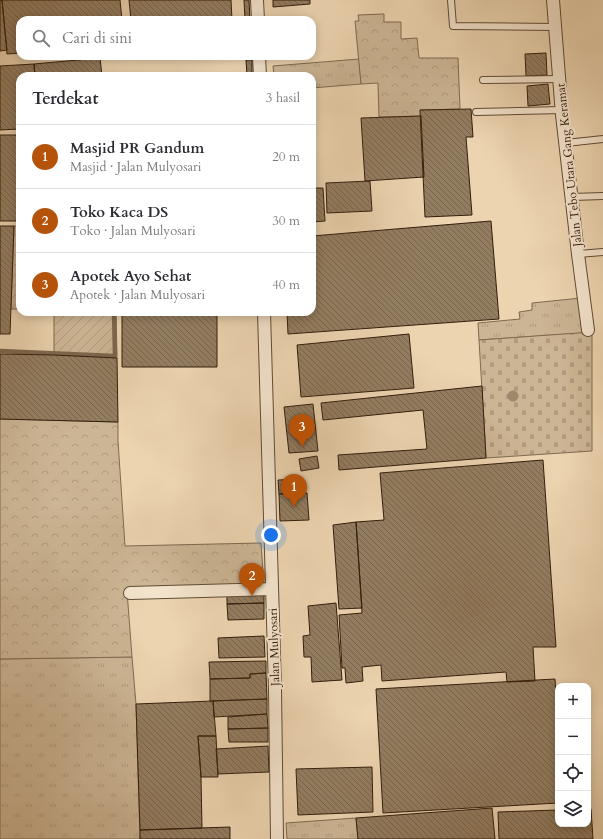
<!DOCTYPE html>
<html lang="id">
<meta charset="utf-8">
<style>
:root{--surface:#fff;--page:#f7f7f7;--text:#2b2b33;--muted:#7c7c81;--line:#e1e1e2;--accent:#b45309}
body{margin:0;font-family:Cardo,serif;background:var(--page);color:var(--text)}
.controls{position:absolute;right:12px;bottom:12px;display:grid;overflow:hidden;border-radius:8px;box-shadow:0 2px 10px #0003}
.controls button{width:36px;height:36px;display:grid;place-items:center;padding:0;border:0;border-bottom:1px solid var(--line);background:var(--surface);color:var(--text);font:20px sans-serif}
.you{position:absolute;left:271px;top:535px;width:14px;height:14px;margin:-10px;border:3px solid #fff;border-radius:50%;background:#1a73e8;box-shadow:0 0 0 6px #1a73e833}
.badge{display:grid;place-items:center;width:26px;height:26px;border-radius:50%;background:var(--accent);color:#fff;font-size:13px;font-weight:700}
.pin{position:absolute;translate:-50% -33px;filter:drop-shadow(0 1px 2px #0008)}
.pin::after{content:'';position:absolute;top:21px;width:14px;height:12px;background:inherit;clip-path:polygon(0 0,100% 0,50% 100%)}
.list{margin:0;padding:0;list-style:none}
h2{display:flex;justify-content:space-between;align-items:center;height:52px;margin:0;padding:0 16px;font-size:17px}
h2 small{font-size:13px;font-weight:400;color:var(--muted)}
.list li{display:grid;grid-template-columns:26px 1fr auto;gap:12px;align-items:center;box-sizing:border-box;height:64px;padding:0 16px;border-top:1px solid var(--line)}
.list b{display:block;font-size:15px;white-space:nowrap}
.list p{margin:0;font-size:13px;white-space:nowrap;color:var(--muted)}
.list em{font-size:13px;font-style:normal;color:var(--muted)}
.icon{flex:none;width:22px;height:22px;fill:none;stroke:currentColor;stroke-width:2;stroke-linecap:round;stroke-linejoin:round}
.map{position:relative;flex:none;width:603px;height:839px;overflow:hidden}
.search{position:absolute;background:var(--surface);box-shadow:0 2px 10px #0003;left:16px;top:16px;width:300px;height:44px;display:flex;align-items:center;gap:10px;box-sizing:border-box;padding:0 14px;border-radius:12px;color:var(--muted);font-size:15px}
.panel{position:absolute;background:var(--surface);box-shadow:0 2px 10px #0003;left:16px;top:72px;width:300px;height:244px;border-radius:12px}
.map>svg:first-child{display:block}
.grass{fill:url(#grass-tufts);stroke:#7f6a50}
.forest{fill:url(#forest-crowns);stroke:#7f6a50}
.cemetery{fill:url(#cemetery-stones);stroke:#7f6a50}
.garden{fill:url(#garden-furrows);stroke:#7f6a50}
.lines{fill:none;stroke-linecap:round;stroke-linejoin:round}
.stream{stroke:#7c664d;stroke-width:4.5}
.building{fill:url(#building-back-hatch);stroke:#321e0c}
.service-casing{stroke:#604c35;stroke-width:8}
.minor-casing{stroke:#604c35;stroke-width:14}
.service{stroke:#f3e3cc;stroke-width:6}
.minor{stroke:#f3e3cc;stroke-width:12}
.tree{fill:#9f896c}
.labels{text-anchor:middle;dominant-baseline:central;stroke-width:4;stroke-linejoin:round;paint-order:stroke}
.street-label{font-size:12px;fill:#321e0c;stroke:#f3e3cc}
</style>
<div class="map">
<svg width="603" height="839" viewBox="0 0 603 839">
<defs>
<pattern id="grass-tufts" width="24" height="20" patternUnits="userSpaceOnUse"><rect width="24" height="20" fill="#ccb594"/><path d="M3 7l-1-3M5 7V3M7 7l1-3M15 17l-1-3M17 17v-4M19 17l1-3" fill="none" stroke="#b09b7e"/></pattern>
<pattern id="forest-crowns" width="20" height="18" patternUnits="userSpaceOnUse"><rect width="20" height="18" fill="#ccb594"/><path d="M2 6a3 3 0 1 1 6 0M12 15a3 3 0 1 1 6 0" fill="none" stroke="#b09b7e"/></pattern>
<pattern id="cemetery-stones" width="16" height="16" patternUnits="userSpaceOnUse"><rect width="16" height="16" fill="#ccb594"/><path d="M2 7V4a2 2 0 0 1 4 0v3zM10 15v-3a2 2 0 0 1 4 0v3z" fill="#b09b7e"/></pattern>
<pattern id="garden-furrows" width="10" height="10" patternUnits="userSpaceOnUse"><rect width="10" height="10" fill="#ccb594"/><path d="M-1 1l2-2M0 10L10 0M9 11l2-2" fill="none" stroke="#b09b7e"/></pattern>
<pattern id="building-back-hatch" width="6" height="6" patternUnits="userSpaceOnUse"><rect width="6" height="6" fill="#937d61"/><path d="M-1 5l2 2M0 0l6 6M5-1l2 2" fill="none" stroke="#79664e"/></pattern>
</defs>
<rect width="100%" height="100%" fill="#ecd4b0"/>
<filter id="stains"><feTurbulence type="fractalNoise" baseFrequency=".005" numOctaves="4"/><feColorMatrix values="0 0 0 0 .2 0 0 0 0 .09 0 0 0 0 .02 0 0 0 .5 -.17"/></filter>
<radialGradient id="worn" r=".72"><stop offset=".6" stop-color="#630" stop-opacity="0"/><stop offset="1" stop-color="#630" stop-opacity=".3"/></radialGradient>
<path class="grass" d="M359,59L361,84L312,88V76H274L273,66Z
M581,298L584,333L479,340L478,323L520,319L519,312L532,310V303Z
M132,657L136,704L140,839H0V659Z
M356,818L358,839H287L286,823Z"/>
<path class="forest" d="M384,14V22H401V39L417,38L419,58H458L460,109L420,110L421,116L379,117L378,83L361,84L355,21H359L358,15Z
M0,419L118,422V441L125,546L261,543L264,587L127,591L132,657L0,659Z"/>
<path class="cemetery" d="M592,332V451L486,458L479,340Z"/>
<path class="garden" d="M14,226H20V309H11Z
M54,312H116L117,358L54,355Z"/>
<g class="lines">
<path class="stream" d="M0,351L115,356L114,312"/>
</g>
<path class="building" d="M0,0H2L7,50L0,51Z
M2,0H120L122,20H20V53L7,54Z
M129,0H231L232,20H131Z
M244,0H249L250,20H245Z
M273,0H310V4L273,7Z
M546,53L547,75L526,76L525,54Z
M100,58L102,76H35L34,64Z
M246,60H252V76H247Z
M34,64L35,76H20V129L0,130V66Z
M548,84L550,104L528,106L527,86Z
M471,109L473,137H466L472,215L425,217L420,110Z
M421,116L424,177L365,181L361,118Z
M0,135H20V221H0Z
M370,181L372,211L327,213L326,183Z
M312,188H323L325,221L312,222Z
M491,221L499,319L288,334L287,312H312V236Z
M0,226H14L10,334H0Z
M122,312H217V367H122Z
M409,334L414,388L301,397L297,345Z
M0,354L54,355L117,358L118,422L0,419Z
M482,386L486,458L339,470L338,455L427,449L423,410L323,420L321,403Z
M313,404L318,451L289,453L284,407Z
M317,456L319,468L301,471L299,459Z
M543,460L556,647H533L535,681L507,682L506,672L382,681L381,665L362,667L363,681L346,683L345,668H342L339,615L362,613L356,522L384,520L380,473Z
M302,479L303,493L279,494L278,480Z
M303,493H307L309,520L280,521L279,494Z
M356,522L362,608L339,609L333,525Z
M264,591V603L227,604V592Z
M264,603V619L228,620L227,604Z
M336,603L342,680L312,682L311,657H304L303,636L310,635L308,606Z
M264,636L265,657L219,658L218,638Z
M266,661V673L250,674V678L210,679L209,662Z
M266,673L267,699L210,701V679L250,678V674Z
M555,679L558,724V803L383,813L376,689Z
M267,699V714L214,717L213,701Z
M213,701L216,736H198L201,777L202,828L140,830L136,704Z
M267,714L268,728L228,729V717Z
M268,728V742H229L228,729Z
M198,736H216L218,777H201Z
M268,746L269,772L218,774L216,749Z
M372,767L373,812L298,815L296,769Z
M492,808L495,839H358L356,818Z
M588,809H591L593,839H499L498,812L558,810V824H588Z
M230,827V839H140V830Z"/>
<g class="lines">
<defs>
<path id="service" d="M451,0L453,26L556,27
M483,80L559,79
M476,112L562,110
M566,143L603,139
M572,197L603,196
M578,254L603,252"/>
<path id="minor" d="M257,0L258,20
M553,0L562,115L578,254L588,330
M259,56L260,76
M264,312L275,689L277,839
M130,593L272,589"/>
</defs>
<use href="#service" class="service-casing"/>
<use href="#minor" class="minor-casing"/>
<use href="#service" class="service"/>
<use href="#minor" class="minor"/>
</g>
<circle class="tree" cx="513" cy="396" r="5.5"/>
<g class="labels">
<g class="street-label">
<text transform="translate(569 165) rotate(-96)">Jalan Tebo Utara Gang Keramat</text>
<text transform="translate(274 647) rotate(-92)">Jalan Mulyosari</text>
</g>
</g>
<rect width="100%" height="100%" filter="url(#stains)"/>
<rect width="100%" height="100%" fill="url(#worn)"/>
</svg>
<div class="controls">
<button>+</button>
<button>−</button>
<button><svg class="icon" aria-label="locate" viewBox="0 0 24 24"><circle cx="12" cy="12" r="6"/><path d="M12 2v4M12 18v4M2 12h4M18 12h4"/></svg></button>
<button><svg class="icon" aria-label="layers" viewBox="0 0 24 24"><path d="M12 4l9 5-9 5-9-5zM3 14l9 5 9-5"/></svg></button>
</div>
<div class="you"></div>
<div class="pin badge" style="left:294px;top:507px">1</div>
<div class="pin badge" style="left:252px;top:596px">2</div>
<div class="pin badge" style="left:302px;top:447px">3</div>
<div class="search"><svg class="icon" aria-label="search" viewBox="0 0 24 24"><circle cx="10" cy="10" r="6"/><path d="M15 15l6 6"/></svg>Cari di sini</div>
<section class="panel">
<h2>Terdekat<small>3 hasil</small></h2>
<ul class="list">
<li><span class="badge">1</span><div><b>Masjid PR Gandum</b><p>Masjid · Jalan Mulyosari</p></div><em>20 m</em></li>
<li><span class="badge">2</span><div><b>Toko Kaca DS</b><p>Toko · Jalan Mulyosari</p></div><em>30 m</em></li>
<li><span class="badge">3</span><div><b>Apotek Ayo Sehat</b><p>Apotek · Jalan Mulyosari</p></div><em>40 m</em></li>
</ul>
</section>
</div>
